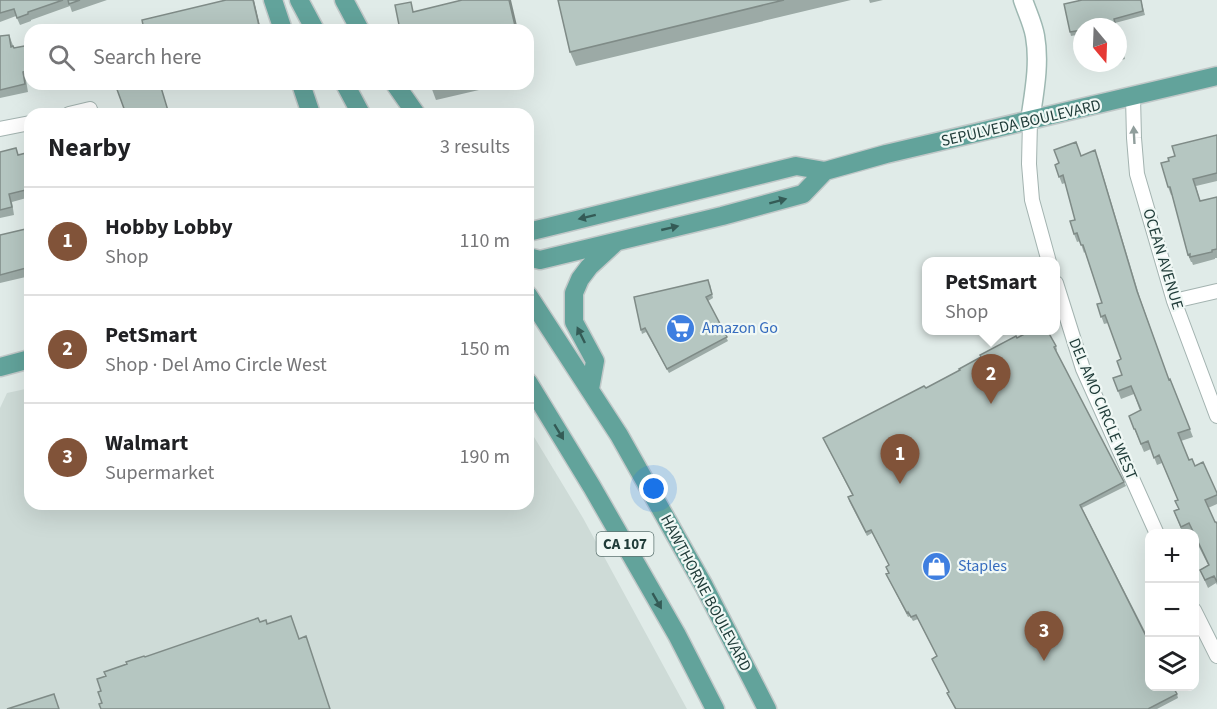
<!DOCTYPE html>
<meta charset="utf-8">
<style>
:root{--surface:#fff;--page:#f6f6f6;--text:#202124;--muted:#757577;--line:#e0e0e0;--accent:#815339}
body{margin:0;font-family:"Source Sans 3",sans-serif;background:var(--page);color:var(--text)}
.controls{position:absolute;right:18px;bottom:18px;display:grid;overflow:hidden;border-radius:12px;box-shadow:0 6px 24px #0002}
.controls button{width:54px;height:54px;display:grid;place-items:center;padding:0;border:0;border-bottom:2px solid var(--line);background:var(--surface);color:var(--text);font:30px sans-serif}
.compass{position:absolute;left:1073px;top:18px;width:54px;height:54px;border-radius:50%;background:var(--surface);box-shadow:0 6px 24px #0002;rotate:161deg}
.you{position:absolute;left:654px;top:489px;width:21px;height:21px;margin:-15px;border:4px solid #fff;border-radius:50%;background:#1a73e8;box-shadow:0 0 0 9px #1a73e833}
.badge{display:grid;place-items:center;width:39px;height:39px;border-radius:50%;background:var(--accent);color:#fff;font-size:20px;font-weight:700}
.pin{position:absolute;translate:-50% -50px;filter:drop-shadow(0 2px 3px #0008)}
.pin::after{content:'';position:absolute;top:32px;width:21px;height:18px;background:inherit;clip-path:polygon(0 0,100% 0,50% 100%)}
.popup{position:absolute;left:922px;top:257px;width:138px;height:78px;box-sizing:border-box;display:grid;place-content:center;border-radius:12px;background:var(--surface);filter:drop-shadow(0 2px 4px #0005);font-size:20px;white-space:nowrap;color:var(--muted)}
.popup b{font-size:22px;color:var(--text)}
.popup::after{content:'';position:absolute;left:50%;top:100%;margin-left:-12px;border:12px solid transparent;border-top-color:var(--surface)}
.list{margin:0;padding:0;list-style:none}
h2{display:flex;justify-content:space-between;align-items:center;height:78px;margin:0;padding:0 24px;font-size:26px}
h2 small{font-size:20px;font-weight:400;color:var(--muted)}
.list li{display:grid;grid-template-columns:39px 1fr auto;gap:18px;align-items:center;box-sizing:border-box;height:108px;padding:0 24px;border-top:2px solid var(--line)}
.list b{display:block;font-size:22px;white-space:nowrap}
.list p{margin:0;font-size:20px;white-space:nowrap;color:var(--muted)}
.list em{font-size:20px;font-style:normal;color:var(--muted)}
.icon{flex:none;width:33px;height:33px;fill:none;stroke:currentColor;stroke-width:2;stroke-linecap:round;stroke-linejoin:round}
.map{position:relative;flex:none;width:1217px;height:709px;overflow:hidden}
.search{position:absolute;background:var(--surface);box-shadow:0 6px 24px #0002;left:24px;top:24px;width:510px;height:66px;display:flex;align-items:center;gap:15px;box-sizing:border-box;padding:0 21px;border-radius:18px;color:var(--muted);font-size:22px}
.panel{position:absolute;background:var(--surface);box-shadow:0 6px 24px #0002;left:24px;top:108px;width:510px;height:402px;border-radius:18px}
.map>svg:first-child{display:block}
.built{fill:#cedbd7}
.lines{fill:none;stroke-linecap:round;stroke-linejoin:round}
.street-casing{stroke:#a3b3b0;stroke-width:16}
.secondary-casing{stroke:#9eb8b2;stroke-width:21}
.primary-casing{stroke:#c1c8c8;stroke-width:21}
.street{stroke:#fff;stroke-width:14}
.secondary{stroke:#fff;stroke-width:18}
.primary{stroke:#62a39b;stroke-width:18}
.wall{fill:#9caaa6}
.shaded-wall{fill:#7f8b87}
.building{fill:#b5c6c1;stroke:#7f8b87;stroke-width:1.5}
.oneway{fill:#909e9c}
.oneway2{fill:#345b56}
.labels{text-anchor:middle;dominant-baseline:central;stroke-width:4.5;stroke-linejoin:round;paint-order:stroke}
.shield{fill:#f0f8f5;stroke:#5e7471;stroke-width:1.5}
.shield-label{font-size:15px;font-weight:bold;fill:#203c39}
.street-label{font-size:16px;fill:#203c39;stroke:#f0f8f5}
.shop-label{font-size:16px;fill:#366cbe;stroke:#f0f8f5;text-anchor:start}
</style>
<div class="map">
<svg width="1217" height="709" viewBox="0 0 1217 709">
<rect width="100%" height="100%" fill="#e0ebe8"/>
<path class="built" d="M30,388V504H528V427L583,518L687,709H0V408L7,393Z"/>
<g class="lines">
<defs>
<path id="street" d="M1133,97L1134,138L1137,174L1174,301L1217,416
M69,114L90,109
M1030,121L1029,164L1032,200L1049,262
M0,129L30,123
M1056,283L1083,369L1157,534
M1174,301L1217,291
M1194,610L1217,656"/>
<path id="secondary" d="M1023,0C1027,12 1033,24 1035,36C1040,64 1034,93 1030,121"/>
<path id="primary" d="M273,0L283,30
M299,0L315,30
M344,0L360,30
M301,84L311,114
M345,84L361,114
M395,84L416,114
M528,232L796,166L825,171L886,154L1217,76
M528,257L540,260L722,216L803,194L825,171
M528,295L619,435L704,586L767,709
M0,367L30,359
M528,382L592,487L677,635L715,709
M590,389L595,361L574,322V293L580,279L589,267L616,242"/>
</defs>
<use href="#street" class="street-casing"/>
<use href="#secondary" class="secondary-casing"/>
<use href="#primary" class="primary-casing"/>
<use href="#street" class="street"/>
<use href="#secondary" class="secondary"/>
<use href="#primary" class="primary"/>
</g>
<path class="wall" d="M0,0H107L72,12L70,6L31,20V21L20,25L16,16L0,22Z
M558,0H851L576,66L570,52Z
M869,0H883L870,3Z
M1082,0H1141L1145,15L1115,23L1117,27H1082V34L1071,36L1070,32Z
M1118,33L1125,59L1118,61Z
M9,35L14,48L30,45V79L26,80L28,92L0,98V36Z
M430,84H484L478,85L479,90L436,100Z
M1217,135V181L1196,186L1200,201L1217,197V258H1215V259L1193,265L1192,262H1191L1188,255L1172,195H1171L1168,187L1169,161L1175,156Z
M0,152L19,155L30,152V197L12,202L14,215L0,218Z
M1081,156L1098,158L1140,298L1169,380L1170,379L1193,437L1181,441L1189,460L1195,466L1217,493V504L1208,508L1215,522L1217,524V585L1216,583L1208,588L1200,570L1208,565L1194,537V534H1193L1192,531L1186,534H1183L1174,511L1179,509L1175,501L1178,500L1162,463L1157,465L1151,449L1144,452L1129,416L1140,411L1134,394L1121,399L1113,378L1122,375L1121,359L1108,323L1104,324L1097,304L1102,303L1085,252L1084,253L1080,241L1077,242L1074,234L1075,220L1065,183L1062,184L1055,165Z
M30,228V276L0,283V235Z
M710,284L713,298L708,301L728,341L669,373L646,332L642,334L641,330Z
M1017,338L1056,346L1057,350L1056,351L1124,482L1126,486L1082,508L1177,694L1178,698L1157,709H955L947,693L949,692L932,659L937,656L918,619L913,621L910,616L908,617L888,578L886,574L888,573L886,567L889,565L872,533L867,536L849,501L848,497L852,495L825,442L823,438L926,388L960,370Z"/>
<path class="shaded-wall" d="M253,0H254L261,30H260Z
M509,0H511L518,30H516Z"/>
<path class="building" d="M0,0H63L28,12V14L17,18L14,9L0,13Z
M68,0H80L69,4Z
M226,0H253L260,30H144L142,20Z
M462,0H509L516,30H400L395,5L411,2L413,12Z
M558,0H784L570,52Z
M1082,0H1141L1143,11L1114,19L1116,27H1102L1101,26L1082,27V30L1070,32L1064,4Z
M67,25L68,30H53Z
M1118,34L1123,55L1118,56Z
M9,35L11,47L13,46L14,48L30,45V70L23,72L25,84L0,90V36Z
M115,84H160L169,114H126Z
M1217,135V173L1193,179L1200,201L1217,197V249L1212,250V252L1190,257V254L1188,255L1170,187H1168L1161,163L1169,161L1168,158L1175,156L1172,146Z
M1076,142L1081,156L1095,150L1137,291L1169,380L1170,379L1190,429L1178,433L1189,460L1192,459L1195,466L1203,462L1217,493V495L1205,500L1215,522H1216L1217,524V582L1214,576L1205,580L1200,570L1209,565L1189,523L1181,527L1174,511L1179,509L1175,501L1178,500L1159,455L1154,458L1148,441L1141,444L1135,429H1134L1129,416L1141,410L1131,386L1118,391L1113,378L1122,375L1117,361L1121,359L1105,315L1101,317L1097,304L1102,303L1083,245H1081L1077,233L1074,234L1070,221L1075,220L1063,175L1059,177L1055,165L1059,163L1054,150Z
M16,148L18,155L30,152V189L9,194L12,207L0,210V152Z
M30,228V267L0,275V235Z
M708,280L712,294L706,297L727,337L667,369L645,328L641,330L634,297Z
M1032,330H1047L1056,346L1054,347L1124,482L1080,505L1149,642V687H1173L1177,694L1148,709H956L947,693L949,692L932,659L937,656L916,615L911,617L908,612L907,613L886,574L889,573L886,567L889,565L871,530L866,532L848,497L853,495L823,438L924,386L926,388L960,370L959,369L981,357L980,355L1016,336L1017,338Z
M291,616L299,639L306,636L330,709H101L99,704L102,703L98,692L101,691L97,679L106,676L104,672L127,664L126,662L144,656L145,657L258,618L260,622L266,620L267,624Z
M54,694L59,709H7Z"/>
<defs><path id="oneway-solid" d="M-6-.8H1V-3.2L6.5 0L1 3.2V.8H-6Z" transform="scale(1.5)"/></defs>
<use class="oneway" href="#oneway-solid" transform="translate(1134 135) rotate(-93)"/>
<g class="oneway2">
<use href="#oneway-solid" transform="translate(778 201) rotate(-15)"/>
<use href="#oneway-solid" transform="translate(587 217) rotate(166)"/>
<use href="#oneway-solid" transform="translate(670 228) rotate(-13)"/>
<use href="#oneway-solid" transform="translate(581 335) rotate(-116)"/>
<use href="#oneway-solid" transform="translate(559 432) rotate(59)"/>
<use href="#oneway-solid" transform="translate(657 601) rotate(60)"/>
</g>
<defs>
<symbol id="supermarket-disc" viewBox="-11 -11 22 22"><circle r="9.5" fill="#3f7fe0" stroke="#f0f8f5"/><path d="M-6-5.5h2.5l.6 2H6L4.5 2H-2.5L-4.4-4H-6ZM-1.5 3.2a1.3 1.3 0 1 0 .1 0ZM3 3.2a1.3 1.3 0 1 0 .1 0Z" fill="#fff"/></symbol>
<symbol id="shop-disc" viewBox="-11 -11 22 22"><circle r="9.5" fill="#3f7fe0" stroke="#f0f8f5"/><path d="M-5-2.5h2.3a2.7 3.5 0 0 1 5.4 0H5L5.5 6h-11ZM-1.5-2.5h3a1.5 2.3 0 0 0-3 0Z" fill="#fff"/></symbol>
</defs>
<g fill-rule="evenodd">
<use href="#supermarket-disc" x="664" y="312" width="33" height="33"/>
<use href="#shop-disc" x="920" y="550" width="33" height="33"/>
</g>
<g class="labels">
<rect class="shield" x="596.5" y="532" width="57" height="24" rx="4.5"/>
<g class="shield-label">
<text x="625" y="544">CA 107</text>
</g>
<g class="street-label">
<text transform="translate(1021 123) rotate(-13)">SEPULVEDA BOULEVARD</text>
<text transform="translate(1163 259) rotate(73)">OCEAN AVENUE</text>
<text transform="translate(1103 409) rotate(67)">DEL AMO CIRCLE WEST</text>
<text transform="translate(706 593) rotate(62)">HAWTHORNE BOULEVARD</text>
</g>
<g class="shop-label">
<text x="702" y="328">Amazon Go</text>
<text x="958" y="566">Staples</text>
</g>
</g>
</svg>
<div class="controls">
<button>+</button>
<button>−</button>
<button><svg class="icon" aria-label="layers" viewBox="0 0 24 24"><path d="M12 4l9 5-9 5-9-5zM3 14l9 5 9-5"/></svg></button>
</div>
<svg class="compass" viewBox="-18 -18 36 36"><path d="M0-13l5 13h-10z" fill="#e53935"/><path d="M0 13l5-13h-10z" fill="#757577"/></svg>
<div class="you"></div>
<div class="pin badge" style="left:900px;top:484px">1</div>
<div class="pin badge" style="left:991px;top:404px">2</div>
<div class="popup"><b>PetSmart</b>Shop</div>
<div class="pin badge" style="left:1044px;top:661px">3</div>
<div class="search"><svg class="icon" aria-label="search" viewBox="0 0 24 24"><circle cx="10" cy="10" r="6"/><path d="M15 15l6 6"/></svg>Search here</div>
<section class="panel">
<h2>Nearby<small>3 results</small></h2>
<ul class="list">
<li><span class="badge">1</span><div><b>Hobby Lobby</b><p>Shop</p></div><em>110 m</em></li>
<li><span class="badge">2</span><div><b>PetSmart</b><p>Shop · Del Amo Circle West</p></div><em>150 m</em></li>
<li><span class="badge">3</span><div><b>Walmart</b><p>Supermarket</p></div><em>190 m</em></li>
</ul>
</section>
</div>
